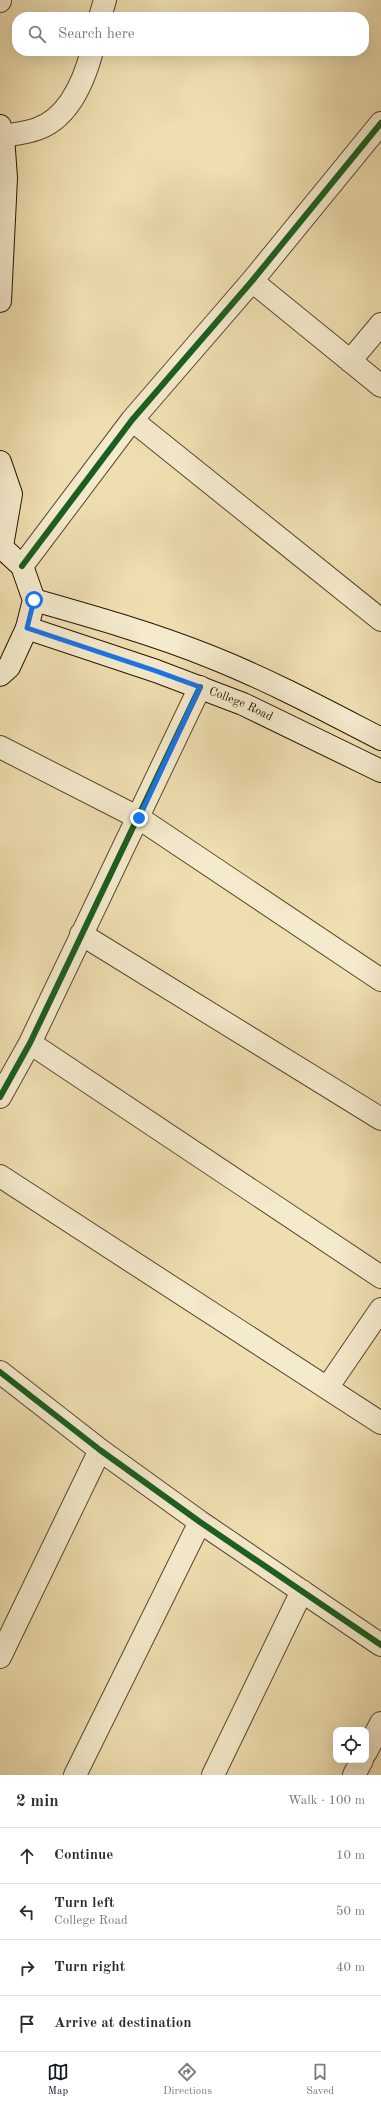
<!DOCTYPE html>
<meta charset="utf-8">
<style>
:root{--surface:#fff;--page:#f2f2f3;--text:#2b2b33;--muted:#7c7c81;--line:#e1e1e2;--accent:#111827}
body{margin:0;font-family:"Old Standard TT",serif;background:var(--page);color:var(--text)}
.controls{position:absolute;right:12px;bottom:12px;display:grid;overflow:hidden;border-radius:8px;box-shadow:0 4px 16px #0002}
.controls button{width:36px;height:36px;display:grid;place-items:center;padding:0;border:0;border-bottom:1px solid var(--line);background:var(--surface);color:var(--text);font:20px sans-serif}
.stop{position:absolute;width:12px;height:12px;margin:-9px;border:3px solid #1a73e8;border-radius:50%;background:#fff}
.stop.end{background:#1a73e8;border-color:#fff;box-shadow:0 1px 4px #0008}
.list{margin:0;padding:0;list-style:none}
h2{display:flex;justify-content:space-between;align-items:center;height:52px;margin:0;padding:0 16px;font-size:17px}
h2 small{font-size:13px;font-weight:400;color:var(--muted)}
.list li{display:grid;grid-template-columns:26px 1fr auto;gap:12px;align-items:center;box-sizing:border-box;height:56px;padding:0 16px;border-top:1px solid var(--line)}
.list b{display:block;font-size:15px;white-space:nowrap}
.list p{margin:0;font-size:13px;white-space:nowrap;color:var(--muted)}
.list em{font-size:13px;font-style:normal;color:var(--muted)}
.icon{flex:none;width:22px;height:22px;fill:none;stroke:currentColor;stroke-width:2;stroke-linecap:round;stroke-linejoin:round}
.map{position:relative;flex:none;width:381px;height:1775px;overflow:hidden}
.search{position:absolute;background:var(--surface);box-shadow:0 4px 16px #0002;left:12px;right:12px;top:12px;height:44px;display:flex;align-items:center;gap:10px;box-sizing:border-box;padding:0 14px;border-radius:16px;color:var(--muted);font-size:15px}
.sheet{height:276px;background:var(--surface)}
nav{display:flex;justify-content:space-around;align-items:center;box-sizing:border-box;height:56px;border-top:1px solid var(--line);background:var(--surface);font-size:11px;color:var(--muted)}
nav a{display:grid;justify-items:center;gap:2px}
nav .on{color:var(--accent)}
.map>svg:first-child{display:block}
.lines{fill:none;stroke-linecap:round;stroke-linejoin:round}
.minor-casing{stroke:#5a472c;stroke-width:24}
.secondary-casing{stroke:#291500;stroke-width:24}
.minor{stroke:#f4eacc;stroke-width:22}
.secondary{stroke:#f4eacc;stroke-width:22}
.cycleway-casing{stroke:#f4eacc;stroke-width:8}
.cycleway{stroke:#1b5e20;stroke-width:6}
.route{stroke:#1a73e8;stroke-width:5}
.labels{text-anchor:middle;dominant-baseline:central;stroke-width:3;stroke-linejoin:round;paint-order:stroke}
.street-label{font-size:12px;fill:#291500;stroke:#f4eacc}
</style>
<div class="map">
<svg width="381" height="1775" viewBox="0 0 381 1775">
<rect width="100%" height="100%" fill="#eedeb0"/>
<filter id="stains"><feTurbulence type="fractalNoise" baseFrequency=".005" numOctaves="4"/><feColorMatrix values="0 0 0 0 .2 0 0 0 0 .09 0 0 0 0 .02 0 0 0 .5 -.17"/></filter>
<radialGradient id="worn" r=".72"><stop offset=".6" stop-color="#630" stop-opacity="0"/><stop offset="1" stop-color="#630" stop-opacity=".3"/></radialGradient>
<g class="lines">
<defs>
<path id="minor" d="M0,1V0
M100,17L105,0
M3,136C14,134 26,133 37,129C69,118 84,81 92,51
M252,281L381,386
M350,361L381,324
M132,420L381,620
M22,566L132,420L252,281L381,123
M0,747L139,818L381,980
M81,934L381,1119
M30,1043L381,1277
M0,1097L30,1043L200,687
M0,1176L381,1423
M0,1372L100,1450L200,1522L381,1645
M327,1388L381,1309
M0,1657L100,1450
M366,1752L381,1723
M75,1775L200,1522
M213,1775L302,1591
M354,1775L362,1760"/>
<g id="secondary">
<path d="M0,126L3,136L6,178L0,301"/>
<path d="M0,462L11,494L2,546"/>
<path d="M0,546L22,566L34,600L27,628L9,667L0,675"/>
<path d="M34,600C94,617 154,634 211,657C269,680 325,710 381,739"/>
<path id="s1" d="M27,628L156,671L243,704L381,771"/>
</g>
</defs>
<use href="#minor" class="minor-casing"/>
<use href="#secondary" class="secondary-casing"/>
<use href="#minor" class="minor"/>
<use href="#secondary" class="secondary"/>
<defs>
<path id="cycleway" d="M22,566L132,420L252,281L381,123
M0,1097L30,1043L200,687
M0,1372L100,1450L200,1522L381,1645"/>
</defs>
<use href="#cycleway" class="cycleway-casing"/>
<use href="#cycleway" class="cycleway"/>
</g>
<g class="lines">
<path class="route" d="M34,600L27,628L156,671L200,687L139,818"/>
</g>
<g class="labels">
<g class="street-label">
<text stroke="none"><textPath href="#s1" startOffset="227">College Road</textPath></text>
</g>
</g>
<rect width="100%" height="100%" filter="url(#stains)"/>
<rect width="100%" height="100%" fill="url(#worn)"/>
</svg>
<div class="controls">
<button><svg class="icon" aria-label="locate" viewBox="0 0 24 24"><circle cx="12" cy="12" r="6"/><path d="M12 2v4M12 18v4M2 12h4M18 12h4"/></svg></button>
</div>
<div class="stop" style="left:34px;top:600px"></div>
<div class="stop end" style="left:139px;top:818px"></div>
<div class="search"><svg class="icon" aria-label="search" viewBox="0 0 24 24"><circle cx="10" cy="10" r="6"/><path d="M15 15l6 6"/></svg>Search here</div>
</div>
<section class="sheet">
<h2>2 min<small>Walk · 100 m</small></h2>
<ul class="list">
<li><svg class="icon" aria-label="ahead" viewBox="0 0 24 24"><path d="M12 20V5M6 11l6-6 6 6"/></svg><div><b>Continue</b></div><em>10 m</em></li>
<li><svg class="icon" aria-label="left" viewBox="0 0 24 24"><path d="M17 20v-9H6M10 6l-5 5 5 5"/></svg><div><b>Turn left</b><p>College Road</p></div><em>50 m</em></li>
<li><svg class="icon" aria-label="right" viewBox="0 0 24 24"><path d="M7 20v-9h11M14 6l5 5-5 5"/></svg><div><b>Turn right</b></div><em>40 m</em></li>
<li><svg class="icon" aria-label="arrive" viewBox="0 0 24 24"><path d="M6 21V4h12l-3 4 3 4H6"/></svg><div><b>Arrive at destination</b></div></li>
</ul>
</section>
<nav>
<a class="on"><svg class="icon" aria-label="map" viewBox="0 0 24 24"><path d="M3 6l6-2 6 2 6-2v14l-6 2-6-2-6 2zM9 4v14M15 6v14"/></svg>Map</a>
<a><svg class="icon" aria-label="directions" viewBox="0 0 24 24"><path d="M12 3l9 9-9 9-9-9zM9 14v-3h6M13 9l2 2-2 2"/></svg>Directions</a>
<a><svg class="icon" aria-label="saved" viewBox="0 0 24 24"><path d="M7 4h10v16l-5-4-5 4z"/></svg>Saved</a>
</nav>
